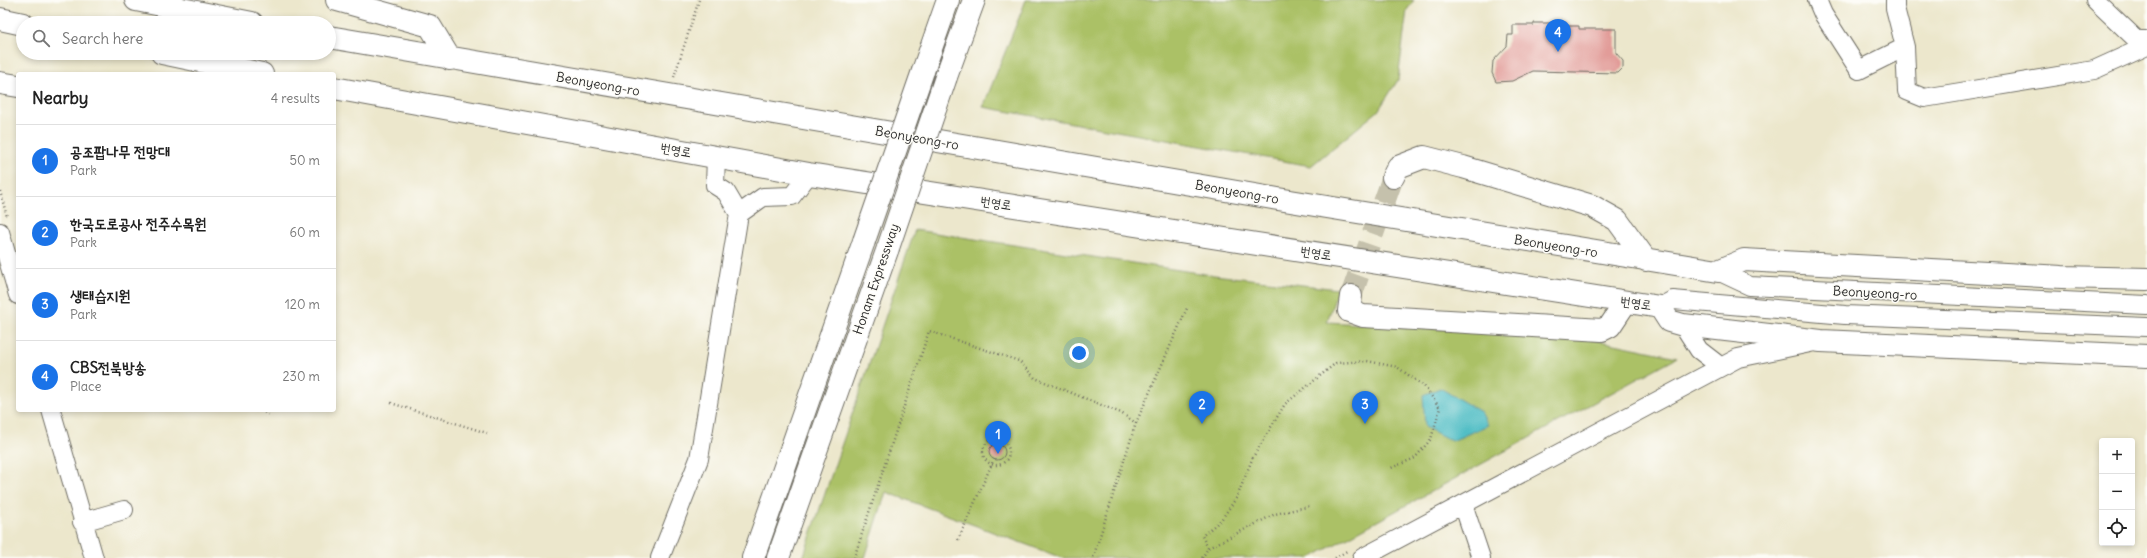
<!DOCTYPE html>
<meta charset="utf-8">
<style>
:root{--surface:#fff;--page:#f2f2f2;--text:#222;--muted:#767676;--line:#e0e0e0;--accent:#1a73e8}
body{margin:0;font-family:Delius,"Poor Story",sans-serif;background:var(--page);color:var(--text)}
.controls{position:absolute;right:12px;bottom:12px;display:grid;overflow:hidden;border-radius:4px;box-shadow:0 2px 6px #0003}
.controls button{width:36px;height:36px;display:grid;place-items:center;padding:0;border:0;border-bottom:1px solid var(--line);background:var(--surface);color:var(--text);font:20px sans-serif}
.you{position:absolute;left:1079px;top:353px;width:14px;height:14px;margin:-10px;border:3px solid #fff;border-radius:50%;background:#1a73e8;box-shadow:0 0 0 6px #1a73e833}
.badge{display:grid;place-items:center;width:26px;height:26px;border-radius:50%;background:var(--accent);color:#fff;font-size:13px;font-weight:700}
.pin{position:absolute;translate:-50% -33px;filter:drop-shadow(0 1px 2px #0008)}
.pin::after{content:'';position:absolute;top:21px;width:14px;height:12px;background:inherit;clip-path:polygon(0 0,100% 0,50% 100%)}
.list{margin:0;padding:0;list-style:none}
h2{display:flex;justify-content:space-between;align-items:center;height:52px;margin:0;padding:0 16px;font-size:17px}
h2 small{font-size:13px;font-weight:400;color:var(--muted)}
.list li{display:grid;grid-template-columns:26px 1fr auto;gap:12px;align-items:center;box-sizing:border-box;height:72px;padding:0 16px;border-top:1px solid var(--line)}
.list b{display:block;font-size:15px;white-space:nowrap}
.list p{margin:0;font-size:13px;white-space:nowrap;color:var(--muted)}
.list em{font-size:13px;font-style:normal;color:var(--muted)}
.icon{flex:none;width:22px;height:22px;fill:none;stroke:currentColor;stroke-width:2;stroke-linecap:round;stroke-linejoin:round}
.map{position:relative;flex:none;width:2147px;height:558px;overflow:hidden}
.search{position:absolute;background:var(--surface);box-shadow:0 2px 6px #0003;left:16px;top:16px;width:320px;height:44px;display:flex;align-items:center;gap:10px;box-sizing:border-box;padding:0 14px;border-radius:22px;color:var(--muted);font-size:15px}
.panel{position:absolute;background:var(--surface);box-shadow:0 2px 6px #0003;left:16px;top:72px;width:320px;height:340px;border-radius:4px}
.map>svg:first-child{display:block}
.green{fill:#abc166;stroke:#6b7648}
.water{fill:#4fbdc5;stroke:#3d7478}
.building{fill:#e29c99}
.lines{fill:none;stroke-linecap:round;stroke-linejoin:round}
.major-tunnel{stroke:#c5c1ac;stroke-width:22;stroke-dasharray:22 11;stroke-linecap:butt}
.minor-casing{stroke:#6f6d63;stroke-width:20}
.major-casing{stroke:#6f6d63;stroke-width:24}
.highway-casing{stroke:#6f6d63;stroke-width:24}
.path{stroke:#6f6d63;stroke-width:2.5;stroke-dasharray:1 3;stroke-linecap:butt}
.minor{stroke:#fff;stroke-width:18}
.major{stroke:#fff;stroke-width:22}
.highway{stroke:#fff;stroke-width:22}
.highway-bridge-casing{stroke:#6f6d63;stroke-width:24;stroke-linecap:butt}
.highway-bridge{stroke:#fff;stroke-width:22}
.labels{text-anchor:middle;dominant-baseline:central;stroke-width:3;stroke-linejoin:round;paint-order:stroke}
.street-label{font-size:13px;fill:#2b2b2b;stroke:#fdfcf7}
</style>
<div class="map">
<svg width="2147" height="558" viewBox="0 0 2147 558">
<rect width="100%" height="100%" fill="#fdfcf7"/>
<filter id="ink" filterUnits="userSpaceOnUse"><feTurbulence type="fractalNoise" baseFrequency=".025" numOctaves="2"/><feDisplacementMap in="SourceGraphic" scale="8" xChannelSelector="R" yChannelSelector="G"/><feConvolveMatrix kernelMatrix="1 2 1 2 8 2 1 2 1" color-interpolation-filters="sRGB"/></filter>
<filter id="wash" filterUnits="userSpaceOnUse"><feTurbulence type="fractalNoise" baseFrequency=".012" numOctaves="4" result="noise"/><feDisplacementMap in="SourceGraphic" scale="16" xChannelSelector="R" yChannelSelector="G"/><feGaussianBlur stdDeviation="0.9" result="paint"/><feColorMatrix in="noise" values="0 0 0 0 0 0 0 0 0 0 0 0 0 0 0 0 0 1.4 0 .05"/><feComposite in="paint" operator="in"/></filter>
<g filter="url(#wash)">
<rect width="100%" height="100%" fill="#ece7cc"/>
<path class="green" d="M1026,0H1414L1407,10L1398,80L1378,111L1311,166L983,107Z
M915,230L1205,274L1338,289L1327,322L1581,337L1677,357L1310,558H1062L886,492L865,558H803Z"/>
<path class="water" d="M1440,388L1481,412L1488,425L1452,441L1425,427L1423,395Z"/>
<g id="blocks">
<path class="building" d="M1534,23H1566V26H1579V29H1616V53L1623,61V68L1618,73L1533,71L1512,81L1496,82L1492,73L1493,61L1507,46L1508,35H1513V25H1534Z
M989 452a8 8 0 1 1 16 0a8 8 0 1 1-16 0Z"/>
</g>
</g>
<g filter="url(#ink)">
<use href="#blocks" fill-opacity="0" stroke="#6f6d63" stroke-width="1"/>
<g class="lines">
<path class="major-tunnel" d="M1351,296L1393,177"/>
<defs>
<path id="minor" d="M1817,0L1823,14L1859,70L1905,47
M1895,0V8L1905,47L1907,91L1924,98L2094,70L2147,46
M2095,0L2137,40H2147
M739,214L763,197L792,196L809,174
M0,232L18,295
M1718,271L1750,286L2147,305
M1660,307L1673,300L1845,315L2147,327
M1683,325L1699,350L1721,367
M51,410L94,558
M1463,504L1481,558
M82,522L124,510
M660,558L699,459L739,214L726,192L715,185L716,157
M1362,558L1738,358L1810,343"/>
<path id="major" d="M136,0L252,23
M337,0L430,26L450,59
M0,19L23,24
M329,37L1278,199L1718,271L1744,260L2062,277L2147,279
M162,53L262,74
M0,83L18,86
M334,88L809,174L1660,307L1669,321L1683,325L1821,341L2147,356
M1393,177L1398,167L1424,157L1463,167L1592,206L1617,220L1646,260
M1351,296L1349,311L1363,316L1602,330L1610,326L1626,302"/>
<path id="highway" d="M923,71L948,0
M946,77L974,0
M753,558L864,241
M778,558L888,248"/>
</defs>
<use href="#minor" class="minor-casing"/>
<use href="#major" class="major-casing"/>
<use href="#highway" class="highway-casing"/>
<path class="path" d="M674,77L699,0
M0,191L7,217
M391,403L487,433
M261,410L269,415
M1136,423L1188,306
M983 452a13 13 0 1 1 26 0a13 13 0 1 1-26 0Z
M958,540L994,459
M1208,548L1202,536L1221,520L1237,497L1253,457L1285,404L1336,363L1367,361L1397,367L1424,386L1440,408L1431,439L1415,458L1391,468
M854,558L929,331L1019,361L1035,378L1121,413L1136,423L1093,558
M1202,558L1208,548L1275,514L1311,506
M1335,558L1347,551"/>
<use href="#minor" class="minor"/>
<use href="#major" class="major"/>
<use href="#highway" class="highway"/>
<defs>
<path id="highway-bridge" d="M864,241L923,71
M888,248L946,77"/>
</defs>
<use href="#highway-bridge" class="highway-bridge-casing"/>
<use href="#highway-bridge" class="highway-bridge"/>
</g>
</g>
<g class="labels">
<g class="street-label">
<text transform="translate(598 84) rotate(10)">Beonyeong-ro</text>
<text transform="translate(917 138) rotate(10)">Beonyeong-ro</text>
<text transform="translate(676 150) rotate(10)">번영로</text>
<text transform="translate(1237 192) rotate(10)">Beonyeong-ro</text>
<text transform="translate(996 203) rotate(9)">번영로</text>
<text transform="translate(1556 246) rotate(9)">Beonyeong-ro</text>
<text transform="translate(1316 253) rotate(9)">번영로</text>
<text transform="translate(876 279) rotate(-71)">Honam Expressway</text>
<text transform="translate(1875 293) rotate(3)">Beonyeong-ro</text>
<text transform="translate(1636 303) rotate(8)">번영로</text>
</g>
</g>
</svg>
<div class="controls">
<button>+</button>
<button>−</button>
<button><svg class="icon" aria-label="locate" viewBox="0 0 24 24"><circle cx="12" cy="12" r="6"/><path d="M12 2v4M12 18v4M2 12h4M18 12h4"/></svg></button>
</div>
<div class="you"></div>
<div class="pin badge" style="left:998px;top:454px">1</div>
<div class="pin badge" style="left:1202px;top:424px">2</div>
<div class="pin badge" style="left:1365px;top:424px">3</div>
<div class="pin badge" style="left:1558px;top:52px">4</div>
<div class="search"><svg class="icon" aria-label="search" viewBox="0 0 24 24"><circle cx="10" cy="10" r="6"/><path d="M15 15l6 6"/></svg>Search here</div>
<section class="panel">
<h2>Nearby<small>4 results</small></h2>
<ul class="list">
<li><span class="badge">1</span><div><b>공조팝나무 전망대</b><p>Park</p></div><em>50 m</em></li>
<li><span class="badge">2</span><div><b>한국도로공사 전주수목원</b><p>Park</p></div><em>60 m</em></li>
<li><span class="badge">3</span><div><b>생태습지원</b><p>Park</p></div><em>120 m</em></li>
<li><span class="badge">4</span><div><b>CBS전북방송</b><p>Place</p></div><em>230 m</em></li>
</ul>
</section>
</div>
